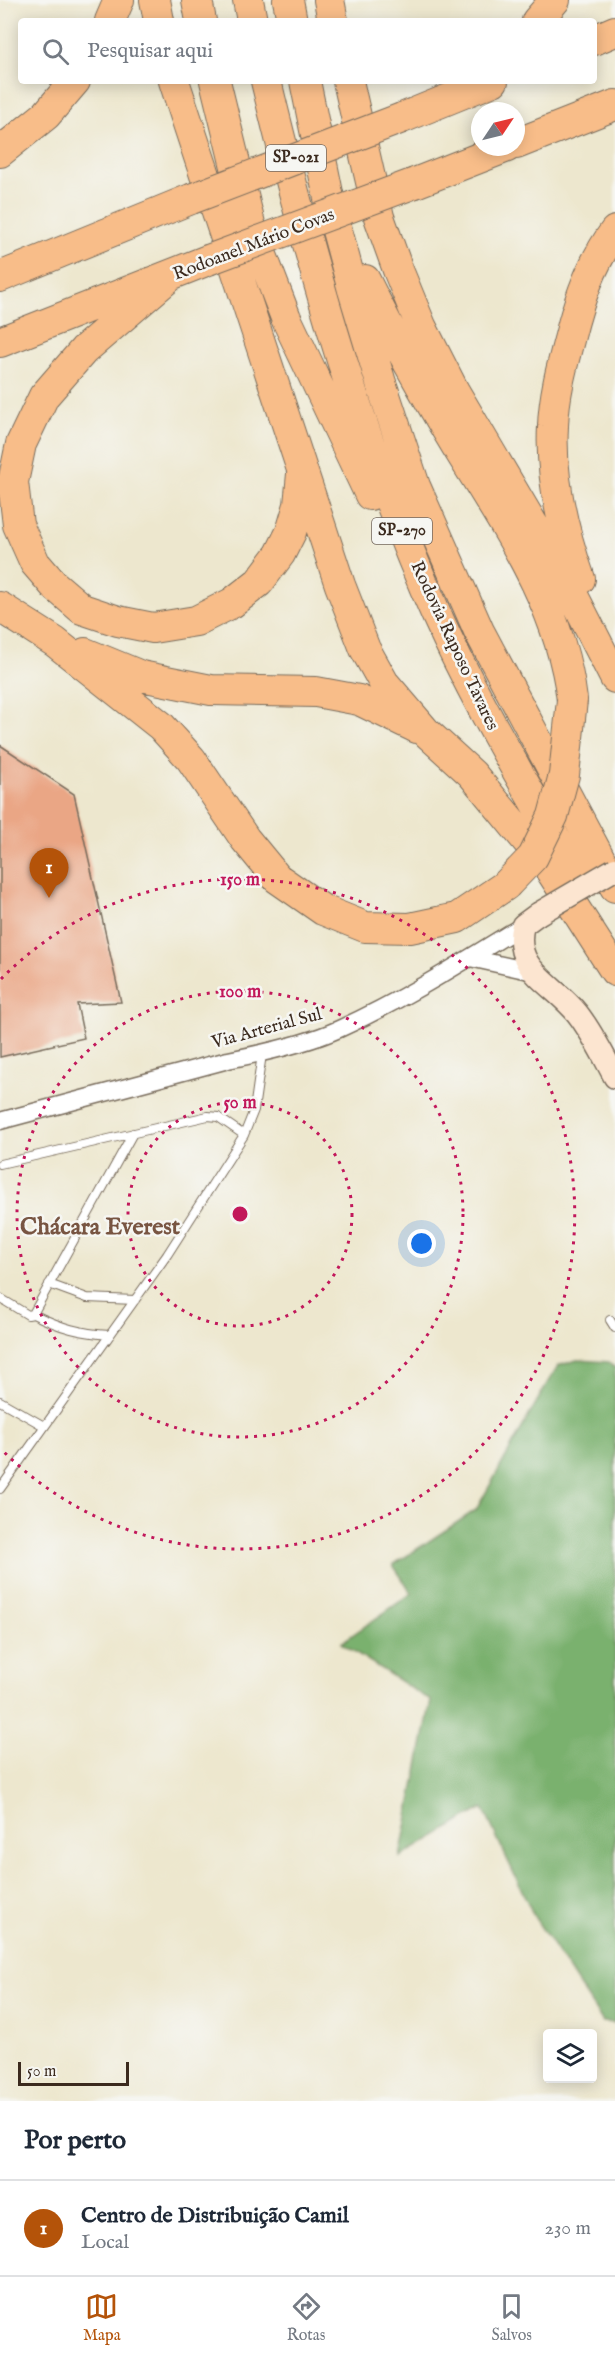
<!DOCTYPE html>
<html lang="pt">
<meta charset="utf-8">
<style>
:root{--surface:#fff;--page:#f2f2f3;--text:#1f2937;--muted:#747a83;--line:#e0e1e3;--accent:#b45309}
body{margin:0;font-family:"IM FELL English",serif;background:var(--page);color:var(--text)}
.controls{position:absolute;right:18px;bottom:18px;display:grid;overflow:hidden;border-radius:6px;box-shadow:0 3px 15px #0003}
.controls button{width:54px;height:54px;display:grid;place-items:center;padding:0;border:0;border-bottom:2px solid var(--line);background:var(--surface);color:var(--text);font:30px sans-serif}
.compass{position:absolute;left:471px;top:102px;width:54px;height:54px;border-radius:50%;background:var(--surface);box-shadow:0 3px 15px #0003;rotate:55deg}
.scale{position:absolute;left:18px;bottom:15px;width:111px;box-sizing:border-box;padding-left:6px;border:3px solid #3b2a1e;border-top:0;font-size:16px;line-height:21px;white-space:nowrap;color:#3b2a1e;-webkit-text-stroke:4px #f6f6f2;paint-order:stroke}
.you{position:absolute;left:422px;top:1244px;width:21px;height:21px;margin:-15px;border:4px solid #fff;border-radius:50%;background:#1a73e8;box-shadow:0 0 0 9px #1a73e833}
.badge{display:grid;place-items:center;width:39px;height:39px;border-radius:50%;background:var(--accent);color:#fff;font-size:20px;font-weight:700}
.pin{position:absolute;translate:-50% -50px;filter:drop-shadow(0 2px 3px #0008)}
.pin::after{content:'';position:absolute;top:32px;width:21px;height:18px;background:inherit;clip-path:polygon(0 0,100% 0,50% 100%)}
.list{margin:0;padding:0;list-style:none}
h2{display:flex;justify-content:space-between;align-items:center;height:78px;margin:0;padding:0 24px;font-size:26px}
h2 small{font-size:20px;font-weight:400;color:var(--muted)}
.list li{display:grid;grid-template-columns:39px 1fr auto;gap:18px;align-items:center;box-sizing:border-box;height:96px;padding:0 24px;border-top:2px solid var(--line)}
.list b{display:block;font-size:22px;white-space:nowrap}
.list p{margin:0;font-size:20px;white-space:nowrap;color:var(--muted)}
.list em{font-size:20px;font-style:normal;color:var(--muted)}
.icon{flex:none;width:33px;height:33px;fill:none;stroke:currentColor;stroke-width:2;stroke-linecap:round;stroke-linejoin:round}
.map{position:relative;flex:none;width:615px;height:2101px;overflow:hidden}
.search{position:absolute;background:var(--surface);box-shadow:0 3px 15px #0003;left:18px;right:18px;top:18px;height:66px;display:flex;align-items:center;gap:15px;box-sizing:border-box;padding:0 21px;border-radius:6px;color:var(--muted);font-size:22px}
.sheet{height:174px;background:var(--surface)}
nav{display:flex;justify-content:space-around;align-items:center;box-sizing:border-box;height:84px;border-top:2px solid var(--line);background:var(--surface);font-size:16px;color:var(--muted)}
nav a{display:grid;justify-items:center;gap:3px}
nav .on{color:var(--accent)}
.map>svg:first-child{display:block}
.forest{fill:#7ab16e;stroke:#5a6e46;stroke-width:1.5}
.building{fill:#eaa685}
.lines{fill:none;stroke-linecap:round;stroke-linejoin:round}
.service-casing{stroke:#796c5c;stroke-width:10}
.minor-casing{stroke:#796c5c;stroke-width:19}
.secondary-casing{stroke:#796c5c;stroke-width:25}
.motorway-casing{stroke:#796c5c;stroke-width:32}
.service{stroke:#fff;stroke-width:8}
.minor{stroke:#fff;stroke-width:16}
.secondary{stroke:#fce5d0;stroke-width:22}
.motorway{stroke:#f8bd89;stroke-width:30}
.secondary-bridge-casing{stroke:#796c5c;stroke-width:25;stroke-linecap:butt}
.motorway-bridge-casing{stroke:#796c5c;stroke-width:32;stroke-linecap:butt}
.secondary-bridge{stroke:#fce5d0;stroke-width:22}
.motorway-bridge{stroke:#f8bd89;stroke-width:30}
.ring{fill:none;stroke:#c2185b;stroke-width:3;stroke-dasharray:3 6}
.labels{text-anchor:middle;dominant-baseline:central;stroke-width:5;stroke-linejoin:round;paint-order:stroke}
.shield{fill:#f6f6f2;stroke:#73675e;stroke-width:1.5}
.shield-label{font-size:16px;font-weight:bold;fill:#3b2a1e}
.street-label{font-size:18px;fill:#3b2a1e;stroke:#f6f6f2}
.district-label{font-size:24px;font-weight:bold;fill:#785542;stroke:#f6f6f2}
.centre{fill:#c2185b;stroke:#f6f6f2;stroke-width:3}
.ring-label{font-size:18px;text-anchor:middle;font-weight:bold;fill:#c2185b;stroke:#f6f6f2;stroke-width:5;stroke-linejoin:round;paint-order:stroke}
</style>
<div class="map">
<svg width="615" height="2101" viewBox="0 0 615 2101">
<rect width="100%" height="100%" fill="#f6f6f2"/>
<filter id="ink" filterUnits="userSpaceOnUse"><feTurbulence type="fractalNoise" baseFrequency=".0167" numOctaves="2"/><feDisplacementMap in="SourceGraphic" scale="12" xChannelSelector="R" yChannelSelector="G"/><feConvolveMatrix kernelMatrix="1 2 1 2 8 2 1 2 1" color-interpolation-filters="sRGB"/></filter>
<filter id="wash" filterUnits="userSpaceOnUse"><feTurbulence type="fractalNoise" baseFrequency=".008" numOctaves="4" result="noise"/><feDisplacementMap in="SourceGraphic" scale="24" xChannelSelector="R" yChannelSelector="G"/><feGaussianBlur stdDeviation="1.35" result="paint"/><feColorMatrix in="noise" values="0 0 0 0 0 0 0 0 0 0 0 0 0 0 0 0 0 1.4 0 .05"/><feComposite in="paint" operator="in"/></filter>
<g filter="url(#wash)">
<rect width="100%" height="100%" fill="#ede7ce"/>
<path class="forest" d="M577,1360L609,1362L615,1368V2023L603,2022L535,1918L483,1808L400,1857L431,1701L341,1643L412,1593L393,1565L476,1510L548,1382L558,1366Z"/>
<g id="blocks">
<path class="building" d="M0,745L74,794L121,1002L77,1004L84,1038L0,1057Z"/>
</g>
</g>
<g filter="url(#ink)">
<use href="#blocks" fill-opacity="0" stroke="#796c5c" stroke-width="1.5"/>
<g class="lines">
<defs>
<path id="service" d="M0,1164L208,1116L218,1117L244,1135
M49,1284L87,1298L135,1300
M0,1298L28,1315L33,1314L133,1133
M33,1314C61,1328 80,1333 110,1335
M610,1320L615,1328
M0,1401L44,1426
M0,1489L167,1255L244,1135L254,1110L262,1054"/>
<path id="minor" d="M470,958L534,972
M0,1121L228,1060C264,1053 306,1044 339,1029C403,1000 463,962 523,925"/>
<path id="secondary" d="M538,914L523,925C511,969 553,983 577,1013C592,1032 603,1055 615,1077"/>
<path id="motorway" d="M155,0L159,21
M197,0L201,21
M248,0L252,21
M288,0L292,21
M329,0L333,21
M110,21L119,0
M537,21L555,0
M594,40L615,31
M174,81L340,585L365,649L384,683L425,731L472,774L547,865L615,971
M215,81L250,224L286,318L370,495
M266,81C310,263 361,445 437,616C479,709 532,795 581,885
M305,81L331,208L353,290L381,383L415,486L479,631L615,887
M348,81L379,217L398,270L421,326L454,391L561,572L615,678
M402,118L493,81
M516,144L615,105
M0,152L46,115L75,81
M415,183L507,147
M0,277L191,199
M169,277L84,350L44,396L21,444L13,482L18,525L35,563L54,585L82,609L118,621L153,628L196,621L232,603L259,582L280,554L291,532L299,505L302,474
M365,280C394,339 426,396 460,452C508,530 561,607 572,700
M0,342L208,260
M580,579C563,531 550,478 553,426C554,395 562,366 570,336C579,299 592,262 615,231
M0,607L55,642L161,726L191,759L245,839L277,878L323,910L365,927L410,928L457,918L506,885
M85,653L141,676L211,690L316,692L359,700L417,728"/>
</defs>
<use href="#service" class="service-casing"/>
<use href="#minor" class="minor-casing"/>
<use href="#secondary" class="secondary-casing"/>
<use href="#motorway" class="motorway-casing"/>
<use href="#service" class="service"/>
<use href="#minor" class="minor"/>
<use href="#secondary" class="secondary"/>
<use href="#motorway" class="motorway"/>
<defs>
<path id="secondary-bridge" d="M538,914L615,869"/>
<path id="motorway-bridge" d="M191,199L402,118
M208,260L415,183
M506,885L533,857L553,816L564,775L572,700"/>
</defs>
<use href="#secondary-bridge" class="secondary-bridge-casing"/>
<use href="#motorway-bridge" class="motorway-bridge-casing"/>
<use href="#secondary-bridge" class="secondary-bridge"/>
<use href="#motorway-bridge" class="motorway-bridge"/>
</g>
</g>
<g class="ring">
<circle cx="240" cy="1214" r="112"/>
<circle cx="240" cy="1214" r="223"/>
<path d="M1 979A335 335 0 1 1 1 1449"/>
</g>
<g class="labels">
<g class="shield">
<rect x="266" y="145" width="60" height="26" rx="4.5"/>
<rect x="372" y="518" width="60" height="26" rx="4.5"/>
</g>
<g class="shield-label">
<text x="296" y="158">SP-021</text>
<text x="402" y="531">SP-270</text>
</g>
<g class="street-label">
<text transform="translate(254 245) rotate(-21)">Rodoanel Mário Covas</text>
<text transform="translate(454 646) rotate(65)">Rodovia Raposo Tavares</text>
<text transform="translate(267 1029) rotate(-15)">Via Arterial Sul</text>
</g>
<g class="district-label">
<text x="100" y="1227">Chácara Everest</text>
</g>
</g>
<circle cx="240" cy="1214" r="9" class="centre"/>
<g class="ring-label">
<text x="240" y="885">150 m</text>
<text x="240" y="997">100 m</text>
<text x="240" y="1108">50 m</text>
</g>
</svg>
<div class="controls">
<button><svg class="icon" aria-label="layers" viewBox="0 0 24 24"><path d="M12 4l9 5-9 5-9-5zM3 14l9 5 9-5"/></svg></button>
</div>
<svg class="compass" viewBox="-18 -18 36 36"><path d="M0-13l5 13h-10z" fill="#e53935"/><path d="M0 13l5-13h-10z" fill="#747a83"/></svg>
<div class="scale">50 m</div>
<div class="you"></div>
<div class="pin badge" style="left:49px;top:898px">1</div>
<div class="search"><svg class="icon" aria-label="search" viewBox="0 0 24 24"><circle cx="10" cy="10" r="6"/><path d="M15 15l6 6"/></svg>Pesquisar aqui</div>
</div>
<section class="sheet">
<h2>Por perto<small></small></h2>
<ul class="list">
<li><span class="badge">1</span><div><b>Centro de Distribuição Camil</b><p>Local</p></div><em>230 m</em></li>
</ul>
</section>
<nav>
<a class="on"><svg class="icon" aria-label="map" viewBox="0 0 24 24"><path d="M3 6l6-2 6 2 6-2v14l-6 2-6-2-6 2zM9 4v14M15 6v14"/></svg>Mapa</a>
<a><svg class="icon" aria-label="directions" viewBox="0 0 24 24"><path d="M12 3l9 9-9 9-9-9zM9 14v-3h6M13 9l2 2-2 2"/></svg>Rotas</a>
<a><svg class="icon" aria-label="saved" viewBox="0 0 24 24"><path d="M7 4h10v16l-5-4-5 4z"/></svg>Salvos</a>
</nav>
